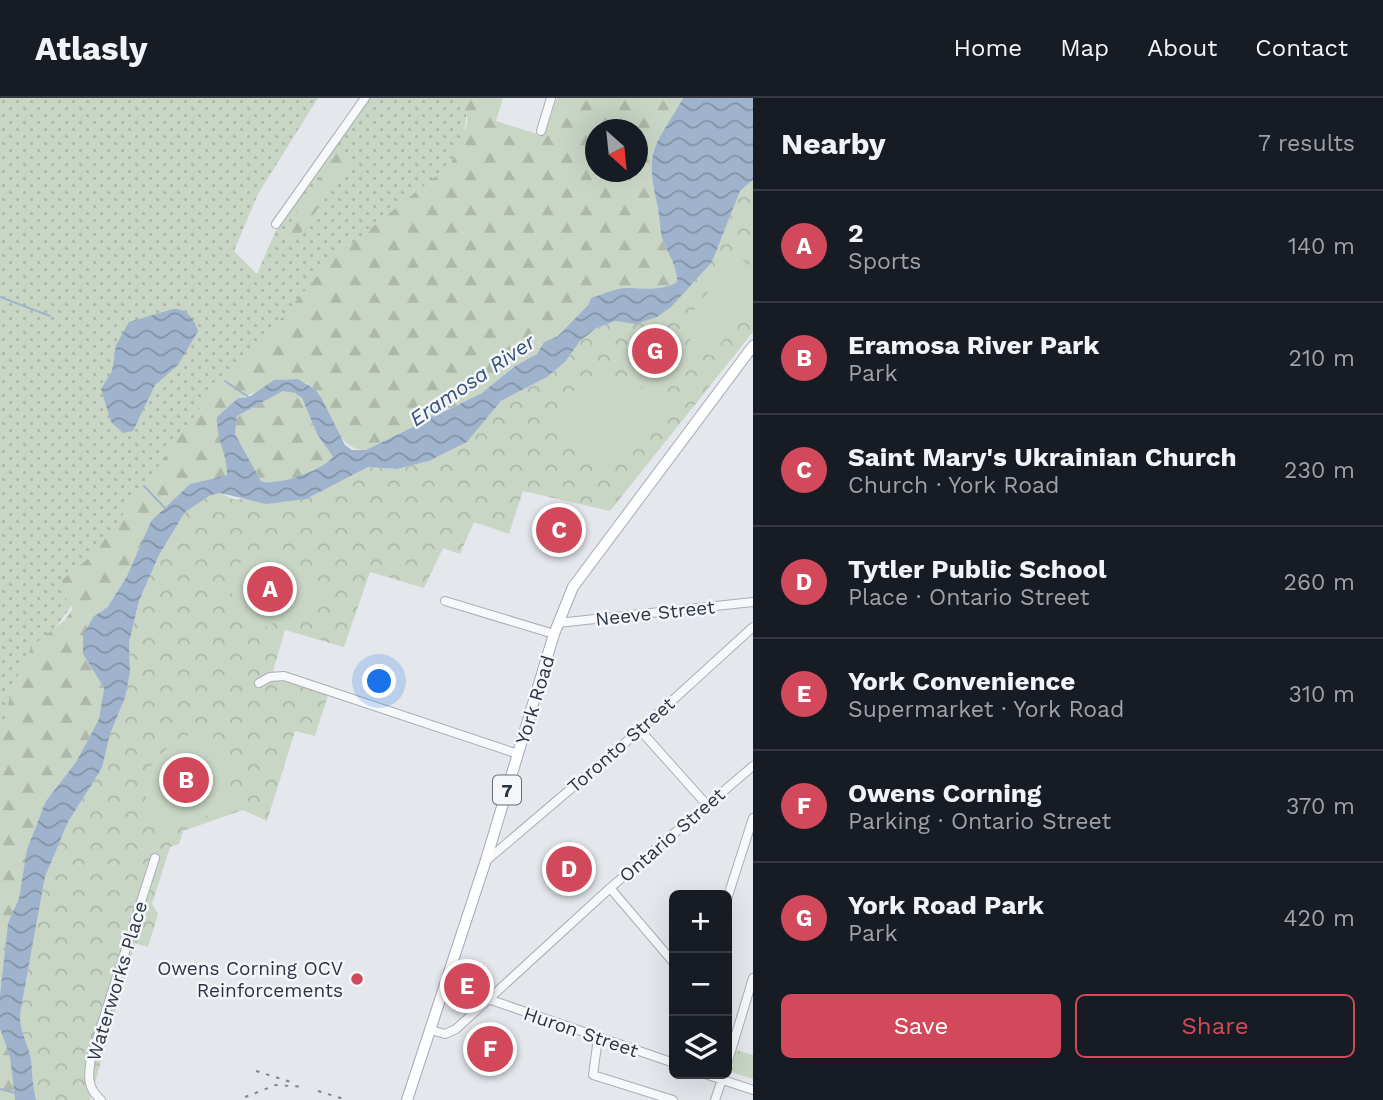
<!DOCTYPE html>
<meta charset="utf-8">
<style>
:root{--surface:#171b24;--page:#20242c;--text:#f1f3f6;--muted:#9ea1a6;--line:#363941;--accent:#d1495b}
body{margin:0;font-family:"Work Sans",sans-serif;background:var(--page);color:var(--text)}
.controls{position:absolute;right:21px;bottom:21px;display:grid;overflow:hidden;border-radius:10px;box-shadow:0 7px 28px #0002}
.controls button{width:63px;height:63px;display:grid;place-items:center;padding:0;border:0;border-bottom:2px solid var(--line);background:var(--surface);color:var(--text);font:35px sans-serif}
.compass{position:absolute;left:585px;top:21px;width:63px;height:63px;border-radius:50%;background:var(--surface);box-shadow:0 7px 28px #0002;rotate:153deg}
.you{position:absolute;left:380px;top:584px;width:24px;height:24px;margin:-18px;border:5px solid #fff;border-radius:50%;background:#1a73e8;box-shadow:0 0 0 10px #1a73e833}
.badge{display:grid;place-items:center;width:46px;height:46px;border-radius:50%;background:var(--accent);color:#fff;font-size:23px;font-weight:700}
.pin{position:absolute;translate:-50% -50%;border:4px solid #fff;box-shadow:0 2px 7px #0006}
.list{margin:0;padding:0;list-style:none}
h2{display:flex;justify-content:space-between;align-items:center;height:91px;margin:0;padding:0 28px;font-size:30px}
h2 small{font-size:23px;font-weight:400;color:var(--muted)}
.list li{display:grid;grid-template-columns:46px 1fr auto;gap:21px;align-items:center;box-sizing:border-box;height:112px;padding:0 28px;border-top:2px solid var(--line)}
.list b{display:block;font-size:26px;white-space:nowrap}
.list p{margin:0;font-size:23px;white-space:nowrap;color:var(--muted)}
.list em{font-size:23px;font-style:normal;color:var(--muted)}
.actions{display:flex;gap:14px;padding:21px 28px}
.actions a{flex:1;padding:16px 0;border:2px solid var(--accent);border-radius:10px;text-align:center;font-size:24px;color:var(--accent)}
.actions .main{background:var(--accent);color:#fff}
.icon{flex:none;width:38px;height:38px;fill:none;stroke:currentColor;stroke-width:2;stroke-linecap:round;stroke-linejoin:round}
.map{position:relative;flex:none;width:753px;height:1002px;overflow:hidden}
header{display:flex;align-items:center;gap:42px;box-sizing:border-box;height:98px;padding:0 35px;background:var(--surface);border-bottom:2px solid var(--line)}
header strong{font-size:33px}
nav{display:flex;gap:38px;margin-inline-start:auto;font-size:24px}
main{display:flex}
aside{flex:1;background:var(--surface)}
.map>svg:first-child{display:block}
.grass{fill:url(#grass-dots)}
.forest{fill:url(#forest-firs);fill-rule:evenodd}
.park{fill:url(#park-crowns)}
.pitch{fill:#c9d6c5}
.water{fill:url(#water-waves);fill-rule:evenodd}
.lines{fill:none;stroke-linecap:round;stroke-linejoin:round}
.stream{stroke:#9fb4cc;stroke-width:2}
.minor-casing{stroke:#a9aeb7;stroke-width:10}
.major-casing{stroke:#a3abb8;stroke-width:12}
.minor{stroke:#f7f8fa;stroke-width:8}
.major{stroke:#fff;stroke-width:10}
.rail{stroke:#7d8696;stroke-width:2;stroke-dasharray:3.5 7;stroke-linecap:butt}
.poi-dot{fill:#d1495b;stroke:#f4f6f9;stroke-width:2.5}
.labels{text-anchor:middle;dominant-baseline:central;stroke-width:5;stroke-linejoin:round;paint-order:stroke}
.shield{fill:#f4f6f9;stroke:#676e7b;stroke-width:2}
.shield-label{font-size:18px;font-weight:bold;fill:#2b3445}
.street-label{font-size:19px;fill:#2b3445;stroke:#f4f6f9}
.poi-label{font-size:19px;fill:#2b3445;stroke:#f4f6f9;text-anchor:end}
.water-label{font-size:21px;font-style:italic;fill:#34527a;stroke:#f4f6f9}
</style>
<header>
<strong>Atlasly</strong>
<nav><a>Home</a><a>Map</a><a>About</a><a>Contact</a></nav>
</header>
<main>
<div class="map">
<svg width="753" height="1002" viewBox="0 0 753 1002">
<defs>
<pattern id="grass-dots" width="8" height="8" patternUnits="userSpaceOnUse" patternTransform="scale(1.75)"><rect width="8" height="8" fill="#c9d6c5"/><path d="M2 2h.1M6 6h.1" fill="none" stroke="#adb8ab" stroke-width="1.8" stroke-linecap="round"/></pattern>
<pattern id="forest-firs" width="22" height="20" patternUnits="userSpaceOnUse" patternTransform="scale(1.75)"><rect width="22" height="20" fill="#c9d6c5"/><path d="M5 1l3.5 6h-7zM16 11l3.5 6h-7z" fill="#adb8ab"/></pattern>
<pattern id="park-crowns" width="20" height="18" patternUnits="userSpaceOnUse" patternTransform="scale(1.75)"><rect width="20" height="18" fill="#c9d6c5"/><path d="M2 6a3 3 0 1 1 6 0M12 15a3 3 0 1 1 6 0" fill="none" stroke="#adb8ab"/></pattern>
<pattern id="water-waves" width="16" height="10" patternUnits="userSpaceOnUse" patternTransform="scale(1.75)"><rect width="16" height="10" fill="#9fb4cc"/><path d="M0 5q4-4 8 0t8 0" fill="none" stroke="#8293a7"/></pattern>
</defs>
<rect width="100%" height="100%" fill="#e4e7ec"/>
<path class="grass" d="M0,0H318L258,96L234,153L257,176L278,127L364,0H469L457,81L229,295L30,564L0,665Z"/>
<path class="forest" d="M451,0H503L496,23L544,38L557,0H683C656,47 644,49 657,106C659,118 659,132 663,143C669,158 677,168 677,184L668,189L648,192L623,190L589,206L558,238L544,244L538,256L515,268L482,295L366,352C326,352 336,291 298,282C274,276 260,297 237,300L216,327L228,366L227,377L190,386L151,423L127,478L107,510L94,518L83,556L104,590L99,621L76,664L46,703L27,751L19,800L8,825L0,896V642L12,590L32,548L65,522L73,510L67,504L62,482L95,455L197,315L210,287L244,264L330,163L451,66L467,26V14ZM596,32H638V74H596Z
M338,53L353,60L296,142H279Z
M283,293L295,295L302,300L317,336L333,359C323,372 277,389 261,383L235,336L237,318Z
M0,932L10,959L15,1002H0Z"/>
<path class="park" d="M753,82V234L610,413L523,393L509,436L474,424L460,456L443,450L424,490L370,474L344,549L285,532L273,573L331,588L315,638L295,633L267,723L243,712L183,733L179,746L170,749L152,806L158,816L148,849L135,845L90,1002H36C33,987 32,976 30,961C29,946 20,937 20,916L45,779L68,724L102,670L110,636L125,600L130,575L129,545L139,503L159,457L185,414L211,397L220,395L233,401H305L368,369L397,371L429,363L467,344L501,303L547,279L565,264L580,243L595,231L615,223L712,164L740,93Z
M736,952L753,957V981L731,974Z"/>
<path class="pitch" d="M736,157L753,170V204L711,258L678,233Z
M608,277L640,288L668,312L612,371L597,365L551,319L575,291Z
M279,456L304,477L316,505L255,534L249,532L222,475L252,458Z
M209,627L236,701L232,708L157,736C129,672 153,653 209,627Z"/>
<path class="water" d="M683,0H753V82L740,93L712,164L671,209L657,219L636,226L615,223L595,231L580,243L565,264L547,279L501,303L467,344L429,363L397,371L368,369L306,401L266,406L220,395L211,397L185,414L159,457L139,503L129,545L130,575L125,600L110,636L102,670L68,724L45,779L20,916C20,937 29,946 31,962C32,976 33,987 36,1002H15L10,959L0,931V896L8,825L19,800L27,751L46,703L76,664L99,621L104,590L83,556V537L94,518L107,510L127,478L151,423L190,386L227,377C228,357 215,339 217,319L238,300L249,299L274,282L298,281L315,291L322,301L345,347L352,352H366L482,295L515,268L537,256L544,244L558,238L589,206L591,200C601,197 614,191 625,190C644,190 659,194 677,184C677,168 669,158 663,143C659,132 660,118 657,106C644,49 656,48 683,0ZM283,293L295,295L302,300L317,336L333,359C323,372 276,389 261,383L235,336L237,318Z
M173,211C187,210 194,221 198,233L178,267L155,287L133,333L123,335L111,324L101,291L112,273L116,247L129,224Z"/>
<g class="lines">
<path class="stream" d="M0,199L50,218
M225,283L250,300
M144,388L165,410
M0,991L15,995"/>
<defs>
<path id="minor" d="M541,33L551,0
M276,126L365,0
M445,503L554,536
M558,525L753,504
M259,585L270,579L284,578L518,656
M640,632L707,707
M487,762L640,632L753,529
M610,790L674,865
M727,801L753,720
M488,901L674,965
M431,932L445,936L456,931L610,790L753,668
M598,940L593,977L673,1002
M727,966L753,880
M705,976L753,992
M101,1002C87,990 88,978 91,960L155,760
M715,1002L724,976"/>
<path id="major" d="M407,1002L486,762L554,536L573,489L753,248"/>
</defs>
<use href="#minor" class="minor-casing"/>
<use href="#major" class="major-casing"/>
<use href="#minor" class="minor"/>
<use href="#major" class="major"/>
<path class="rail" d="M256,973L291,984
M318,993L347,1002
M245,999L276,987L304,989"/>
</g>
<circle class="poi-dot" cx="357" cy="881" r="7"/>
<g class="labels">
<rect class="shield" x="493" y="677.5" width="28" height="29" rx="5"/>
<g class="shield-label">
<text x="507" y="692">7</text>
</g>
<g class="street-label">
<text transform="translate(655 515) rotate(-6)">Neeve Street</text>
<text transform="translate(535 602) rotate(-73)">York Road</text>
<text transform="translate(621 647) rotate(-41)">Toronto Street</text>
<text transform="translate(672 737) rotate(-41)">Ontario Street</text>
<text transform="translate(117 883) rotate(-73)">Waterworks Place</text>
<text transform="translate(581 934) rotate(19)">Huron Street</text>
</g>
<g class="poi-label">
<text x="343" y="870">Owens Corning OCV<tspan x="343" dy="22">Reinforcements</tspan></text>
</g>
<g class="water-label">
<text transform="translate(472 282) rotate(-34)">Eramosa River</text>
</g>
</g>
</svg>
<div class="controls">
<button>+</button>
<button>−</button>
<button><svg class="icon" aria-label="layers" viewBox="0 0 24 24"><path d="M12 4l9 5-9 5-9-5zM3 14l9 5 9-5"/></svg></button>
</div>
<svg class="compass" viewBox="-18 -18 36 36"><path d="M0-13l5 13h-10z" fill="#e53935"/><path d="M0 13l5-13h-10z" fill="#9ea1a6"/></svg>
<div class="you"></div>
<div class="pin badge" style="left:270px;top:491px">A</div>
<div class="pin badge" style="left:186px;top:682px">B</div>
<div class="pin badge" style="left:559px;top:432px">C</div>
<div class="pin badge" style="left:569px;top:771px">D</div>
<div class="pin badge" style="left:467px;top:888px">E</div>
<div class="pin badge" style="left:490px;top:951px">F</div>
<div class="pin badge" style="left:655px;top:253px">G</div>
</div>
<aside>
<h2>Nearby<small>7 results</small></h2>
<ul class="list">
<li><span class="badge">A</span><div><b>2</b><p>Sports</p></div><em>140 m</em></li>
<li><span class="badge">B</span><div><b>Eramosa River Park</b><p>Park</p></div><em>210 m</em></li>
<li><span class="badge">C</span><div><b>Saint Mary's Ukrainian Church</b><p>Church · York Road</p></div><em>230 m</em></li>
<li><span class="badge">D</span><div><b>Tytler Public School</b><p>Place · Ontario Street</p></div><em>260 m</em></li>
<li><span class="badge">E</span><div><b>York Convenience</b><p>Supermarket · York Road</p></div><em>310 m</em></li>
<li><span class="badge">F</span><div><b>Owens Corning</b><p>Parking · Ontario Street</p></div><em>370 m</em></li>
<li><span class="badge">G</span><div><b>York Road Park</b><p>Park</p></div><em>420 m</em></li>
</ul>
<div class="actions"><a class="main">Save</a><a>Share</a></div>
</aside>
</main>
